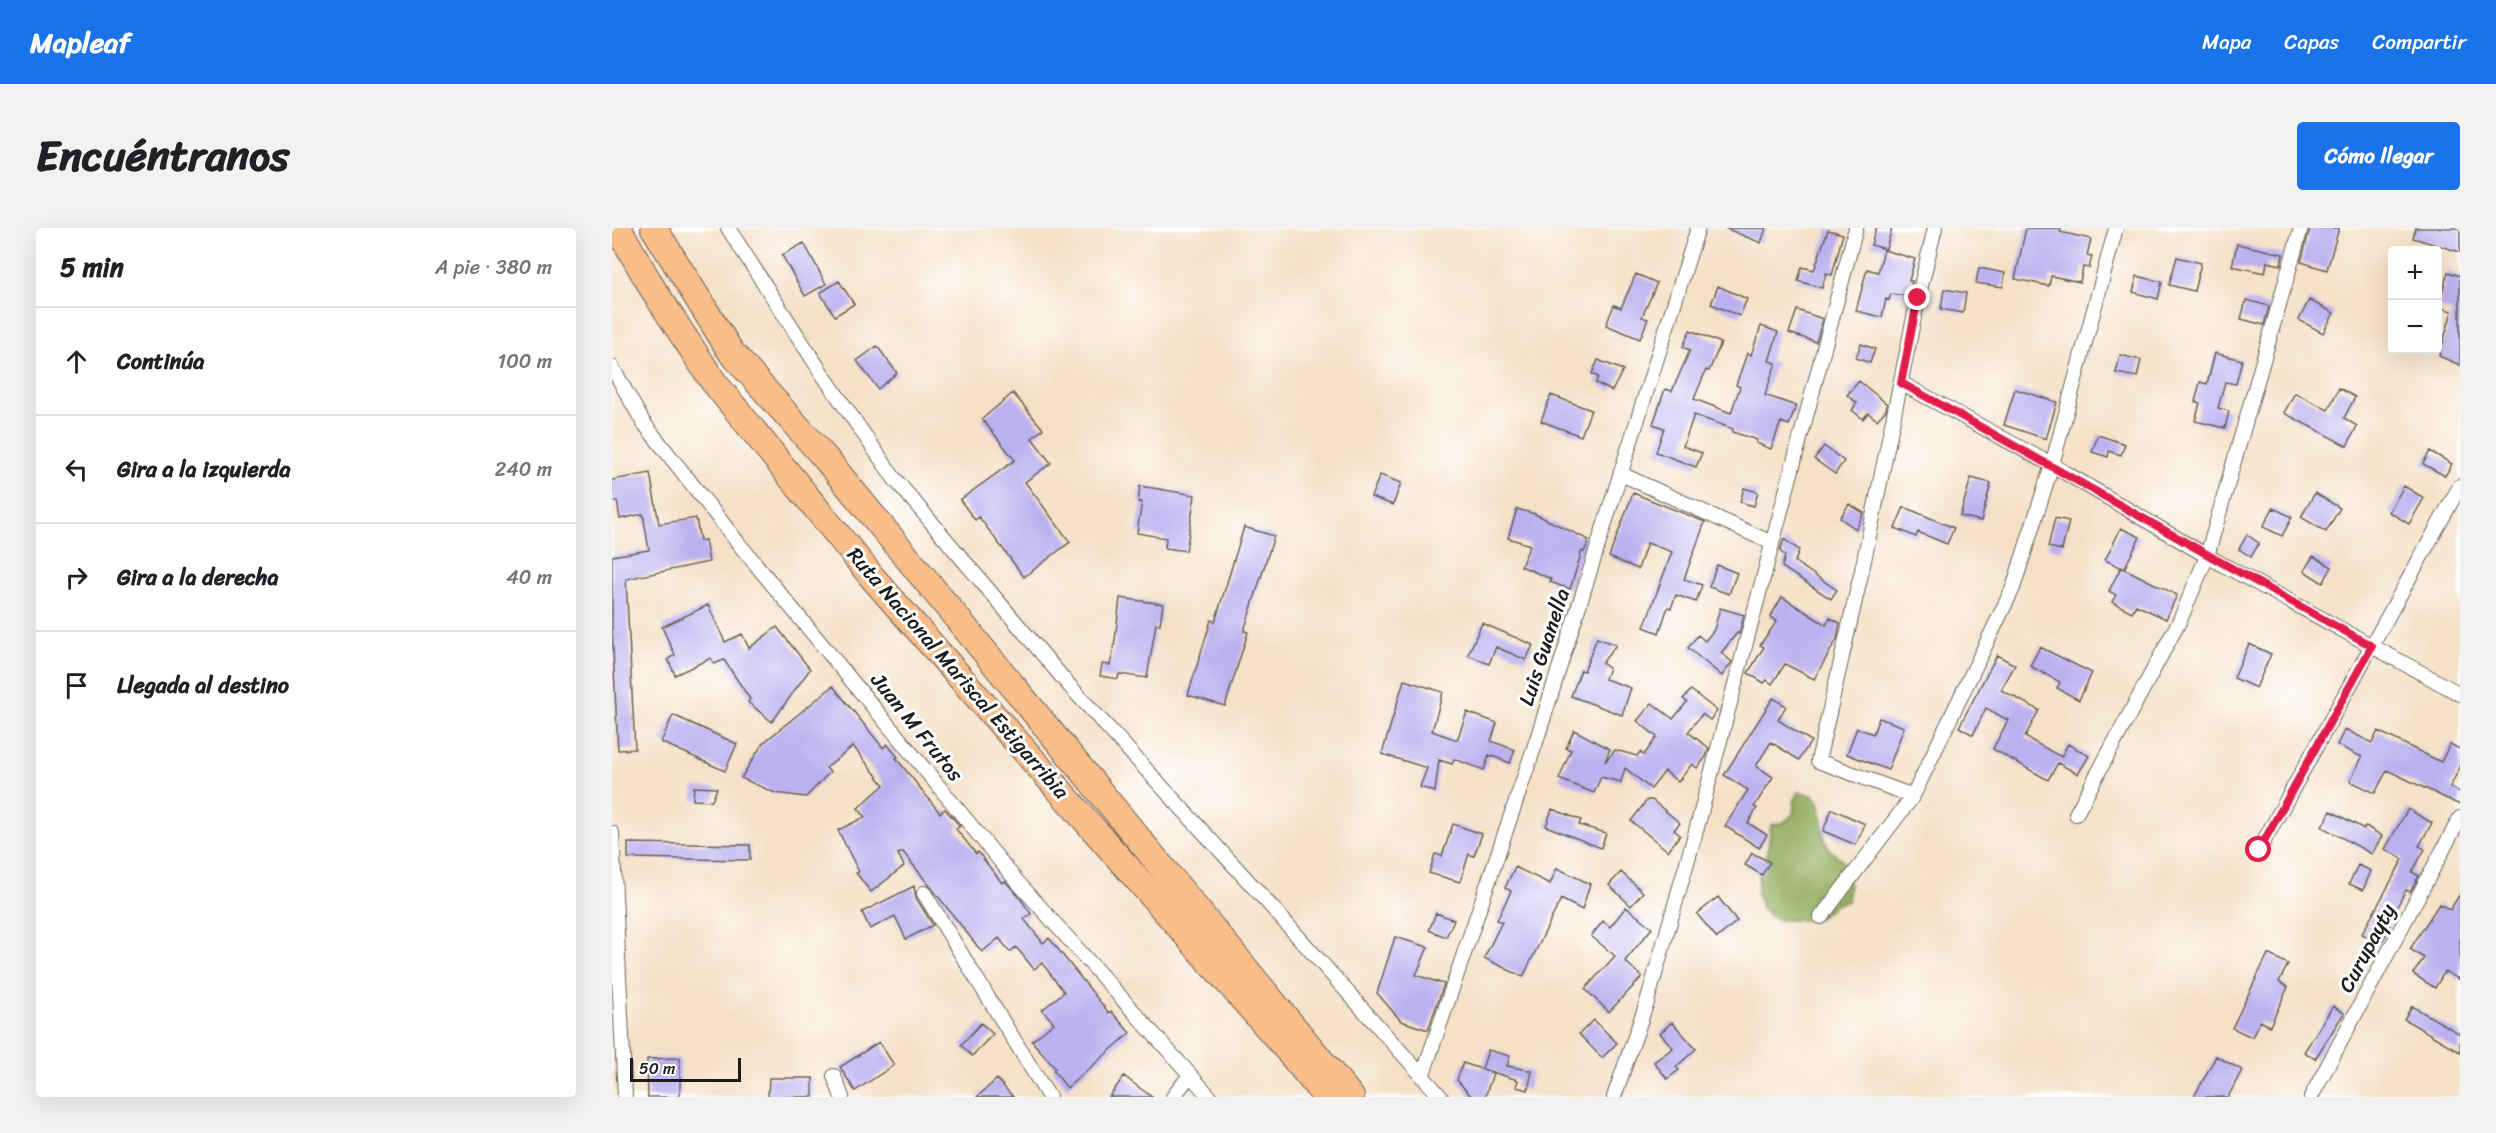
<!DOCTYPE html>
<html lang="es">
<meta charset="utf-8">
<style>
:root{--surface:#fff;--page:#f2f2f2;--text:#202124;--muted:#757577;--line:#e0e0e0;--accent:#1a73e8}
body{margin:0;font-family:Sriracha,sans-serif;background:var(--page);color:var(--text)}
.controls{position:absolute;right:18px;top:18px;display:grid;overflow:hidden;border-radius:6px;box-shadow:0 6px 24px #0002}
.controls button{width:54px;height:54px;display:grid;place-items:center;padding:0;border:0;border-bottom:2px solid var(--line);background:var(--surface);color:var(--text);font:30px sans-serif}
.scale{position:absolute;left:18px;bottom:15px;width:111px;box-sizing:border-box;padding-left:6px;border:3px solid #1c1c1c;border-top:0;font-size:16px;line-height:21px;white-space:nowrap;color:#1c1c1c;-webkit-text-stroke:4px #fff;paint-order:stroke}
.stop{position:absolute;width:18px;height:18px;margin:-14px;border:4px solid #e11d48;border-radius:50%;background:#fff}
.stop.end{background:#e11d48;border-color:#fff;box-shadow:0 2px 6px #0008}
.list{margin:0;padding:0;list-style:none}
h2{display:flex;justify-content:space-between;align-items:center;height:78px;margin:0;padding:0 24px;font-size:26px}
h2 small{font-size:20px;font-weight:400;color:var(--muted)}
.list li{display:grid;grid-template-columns:39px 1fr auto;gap:18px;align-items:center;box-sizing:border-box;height:108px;padding:0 24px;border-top:2px solid var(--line)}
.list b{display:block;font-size:22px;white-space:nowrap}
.list em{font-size:20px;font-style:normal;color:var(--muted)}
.icon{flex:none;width:33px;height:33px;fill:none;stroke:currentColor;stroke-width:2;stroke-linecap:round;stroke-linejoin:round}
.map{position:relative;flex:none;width:1848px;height:869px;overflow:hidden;border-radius:6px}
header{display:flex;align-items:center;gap:36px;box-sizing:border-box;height:84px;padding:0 30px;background:var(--accent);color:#fff}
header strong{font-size:28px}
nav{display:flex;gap:33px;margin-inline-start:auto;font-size:21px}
.intro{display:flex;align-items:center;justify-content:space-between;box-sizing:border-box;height:144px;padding:0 36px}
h1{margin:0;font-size:42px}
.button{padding:15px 27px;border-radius:6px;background:var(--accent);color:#fff;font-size:21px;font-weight:700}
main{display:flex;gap:36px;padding:0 36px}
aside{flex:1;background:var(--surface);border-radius:6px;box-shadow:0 6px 24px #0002}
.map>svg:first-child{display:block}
.forest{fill:#93ad5f;stroke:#58643e;stroke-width:1.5}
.building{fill:#bbb1f0}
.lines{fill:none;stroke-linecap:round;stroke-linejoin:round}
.street-casing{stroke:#686158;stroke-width:16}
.highway-casing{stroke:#686158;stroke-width:28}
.street{stroke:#fff;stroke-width:14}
.highway{stroke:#f8bd89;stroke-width:26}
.route{stroke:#e11d48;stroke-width:8}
.labels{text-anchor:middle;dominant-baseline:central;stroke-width:6;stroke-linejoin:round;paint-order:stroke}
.street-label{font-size:21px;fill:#1c1c1c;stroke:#fff}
</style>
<header>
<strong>Mapleaf</strong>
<nav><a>Mapa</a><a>Capas</a><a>Compartir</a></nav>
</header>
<div class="intro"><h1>Encuéntranos</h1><a class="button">Cómo llegar</a></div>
<main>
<aside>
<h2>5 min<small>A pie · 380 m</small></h2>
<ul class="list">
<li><svg class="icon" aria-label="ahead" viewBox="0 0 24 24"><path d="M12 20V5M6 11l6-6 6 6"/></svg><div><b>Continúa</b></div><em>100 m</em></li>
<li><svg class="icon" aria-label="left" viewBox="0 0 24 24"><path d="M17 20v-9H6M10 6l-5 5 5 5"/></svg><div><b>Gira a la izquierda</b></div><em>240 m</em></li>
<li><svg class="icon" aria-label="right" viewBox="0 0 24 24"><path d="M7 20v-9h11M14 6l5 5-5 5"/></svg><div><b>Gira a la derecha</b></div><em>40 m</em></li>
<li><svg class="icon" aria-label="arrive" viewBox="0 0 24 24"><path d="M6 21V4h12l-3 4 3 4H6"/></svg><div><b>Llegada al destino</b></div></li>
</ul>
</aside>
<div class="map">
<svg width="1848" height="869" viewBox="0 0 1848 869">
<rect width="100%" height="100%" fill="#fff"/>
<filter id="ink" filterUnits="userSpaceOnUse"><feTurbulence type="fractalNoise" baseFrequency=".0167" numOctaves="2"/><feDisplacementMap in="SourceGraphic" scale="12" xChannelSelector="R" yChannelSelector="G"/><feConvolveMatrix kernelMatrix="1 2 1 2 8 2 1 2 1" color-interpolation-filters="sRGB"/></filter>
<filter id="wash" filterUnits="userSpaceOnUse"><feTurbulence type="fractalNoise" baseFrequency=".008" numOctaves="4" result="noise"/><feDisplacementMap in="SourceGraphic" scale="24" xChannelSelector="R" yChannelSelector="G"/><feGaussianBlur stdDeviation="1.35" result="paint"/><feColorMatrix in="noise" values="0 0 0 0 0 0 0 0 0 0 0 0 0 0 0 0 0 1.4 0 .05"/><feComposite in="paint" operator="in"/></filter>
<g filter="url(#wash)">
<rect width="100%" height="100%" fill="#f5e1c7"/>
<path class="forest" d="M1187,564C1219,567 1205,594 1214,615C1218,625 1227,627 1233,635C1239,646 1236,661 1236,673L1224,676L1205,692H1168L1157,687L1149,678L1145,666L1147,642L1154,633L1159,597L1172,594L1181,586L1182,574Z"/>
<g id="blocks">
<path class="building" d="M1113,0H1154L1149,15Z
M1264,0H1280L1274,21L1259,17Z
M1414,0H1449L1448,4L1479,11L1475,27L1480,28L1477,40L1471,39L1468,54L1439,48L1437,58L1403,51Z
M1698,0H1727L1715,42L1689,34Z
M1803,0H1848V24L1801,10Z
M1216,2L1231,6L1220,47L1214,45L1210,60L1186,53L1190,39L1202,42Z
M192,15L214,56L193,68L170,27Z
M1625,16L1671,26L1669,37L1655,34L1653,45L1620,38Z
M1272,22L1303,31L1297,53H1300L1297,68L1279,66L1277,72L1274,71L1270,89L1244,83L1255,41L1266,44Z
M1565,29L1589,35L1582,63L1557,57Z
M1367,40L1393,45L1391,59L1364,55Z
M1836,44L1848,48V137L1827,128L1840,83L1826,79Z
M1024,46L1045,55L1030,89L1036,91L1028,111L994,97L1002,77L1009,80Z
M1525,48L1550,54L1546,71L1521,64Z
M227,53L242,76L223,88L208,65Z
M1106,58L1135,71L1128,88L1099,76Z
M1332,61L1354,65L1351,85L1329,81Z
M1634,72L1657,78L1652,97L1629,91Z
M1697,72L1722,85L1711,105L1687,92Z
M1185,82L1211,91L1204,114L1177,105Z
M1149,98L1166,104L1157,133L1164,135L1153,167L1184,178L1177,197L1169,194L1159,221L1144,215L1145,212L1120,204L1121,201L1082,187L1071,218L1090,225L1084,239L1044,224L1052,200L1041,196L1053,161L1060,163L1078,122L1071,119L1078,102L1109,115L1097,143L1094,142L1082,171L1119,185L1128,159L1124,157L1135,125L1139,127Z
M1249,116L1263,121L1258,135L1244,130Z
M265,118L285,145L266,161L245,133Z
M1603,125L1630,132L1624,156L1613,154L1606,180L1617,183L1613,200L1583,193L1588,175L1583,174L1588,154L1595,156Z
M1508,127L1529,132L1525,149L1504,145Z
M986,132L1011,142L1000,163L984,155L986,149L980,146Z
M1247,153L1275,176L1274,182L1265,192L1256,185L1251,191L1240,182L1245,175L1235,167Z
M1727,160L1743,169L1732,190L1745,198L1735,218L1672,185L1683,165L1716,182Z
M1403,161L1445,174L1434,211L1392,197Z
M401,165L431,201L420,210L439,235L413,254L458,314L412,349L367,289L363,292L348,272L403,232L370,191Z
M939,167L979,182L969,208L929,193Z
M1486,207L1513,216L1509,227L1497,223L1496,229L1480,224Z
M1212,218L1232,233L1223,246L1202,231Z
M1818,223L1840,236L1833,248L1811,236Z
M38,245L47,296L84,290L88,313L93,312L97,334L14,351L23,521L6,522L0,400V328L37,322L31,286L8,291L5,273L0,274V252Z
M768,247L789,255L781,277L759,269Z
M1359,250L1379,255L1369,293L1348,288Z
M528,258L583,267L574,323L553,320L554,310L525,305L530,274H526Z
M1792,258L1812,270L1797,296L1777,284Z
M1132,260L1146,264L1142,278L1128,274Z
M1021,265L1093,294L1072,351L1090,357L1084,374L1064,367L1059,380L1056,379L1047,405L1032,399L1060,324L1035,315L1026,341L997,329Z
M1703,265L1728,280L1714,304L1689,289Z
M1237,276L1252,285L1244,301L1228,290Z
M1292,279L1342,300L1335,316L1306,304L1304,309L1283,300Z
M1661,280L1680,289L1670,308L1651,299Z
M905,281L923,286L977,312L972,324L970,323L958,361L938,354L939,351L909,338L918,317L896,310Z
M1443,290L1457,293L1450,322L1436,319Z
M632,299L662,308L632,403L636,404L613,478L576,467L599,392L603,394Z
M1509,300L1528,309L1512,341L1493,332Z
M1635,307L1647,315L1639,329L1627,321Z
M1172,311L1187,322L1183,334L1225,362L1219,371L1170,339L1173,328L1168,323Z
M1701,328L1720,339L1711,355L1692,343Z
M1105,337L1125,345L1117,366L1097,359Z
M1509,339L1565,367L1554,391L1524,377L1520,384L1500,374L1504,367L1497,363Z
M1170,369L1214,397L1218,390L1228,395L1225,411L1202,451L1173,436L1160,456L1155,452L1152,455L1136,445L1152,419L1148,417L1165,393L1158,389Z
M508,370L551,376L548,396H544L535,450L507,446L506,451L488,448L490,436L498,437L502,420Z
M96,377L113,414L130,406L137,420L165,399L198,441L160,494L136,474L138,471L112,432L102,436L99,430L63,447L56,431L63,427L50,399Z
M1108,380L1132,387L1127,406L1125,405L1109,425L1120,434L1110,448L1076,420L1086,407L1093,413L1102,402Z
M870,395L921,417L914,432L884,419L877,436L856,427Z
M985,410L1004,417L990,435L997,440L993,451L1019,460L1010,487L959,468L969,442L972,443Z
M1637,416L1659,426L1644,460L1622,450Z
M1428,419L1480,445L1467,472L1445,460L1448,454L1418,438Z
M1385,427L1403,437L1389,462L1427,482L1413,509L1449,529L1456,516L1477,528L1466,546L1446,535L1436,552L1381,521L1396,492L1374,480L1361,507L1347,499Z
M792,452L831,464L820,503L845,512L855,484L885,495L879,513L903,522L898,535L877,527L872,542L842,531L840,536L827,532L823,564L808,559L815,540L770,526Z
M221,458L271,520L275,516L286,529L284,530L328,585L333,581L348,598L344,601L364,626L366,624L390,655L393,653L408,670L419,686L412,691L431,715L437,710L497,785L499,783L518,805L455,860L441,842L443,840L420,813L442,795L430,782L452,764L430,735L422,741L404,719L398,724L387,710L370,724L291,624L286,626L292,638L259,664L244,645L247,644L226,602L253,589L246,580L272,557L241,518L214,540L218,544L194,569L163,565L129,550L151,515Z
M1079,462L1105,483L1098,492L1090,486L1076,504L1097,520L1094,529L1085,540L1080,536L1066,554L1053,543L1039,561L1013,540L1009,554L989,549L982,565L947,551L959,522L954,520L962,502L998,521L993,534L1003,522L1025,528L1028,524L1032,527L1045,509L1025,493L1040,475L1061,491L1075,474L1071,471Z
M1161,470L1174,478L1166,492L1199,513L1187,532L1159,514L1144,538L1161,549L1142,579L1145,580L1136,595L1155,607L1147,620L1113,598L1136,562L1112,547Z
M61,487L125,516L113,543L49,514Z
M1267,490L1292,499L1276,542L1235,526L1245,500L1261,506Z
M1733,501L1760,515L1766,503L1829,534L1838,516L1848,521V539L1838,559L1848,564V577L1775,542L1763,565L1738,553L1750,529L1725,517Z
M82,559L105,560L100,573L81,572Z
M1035,572H1040L1068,595L1062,602L1068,607L1056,623L1019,593Z
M940,581L969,592L967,597L994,605L989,620L934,598Z
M1220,581L1253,596L1244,617L1211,603Z
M1796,581L1820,595L1807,618L1813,621L1800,644L1807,648L1798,664L1794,662L1776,696L1778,698L1769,716L1750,706L1791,631L1773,621Z
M1719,583L1752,601L1754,598L1770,608L1760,626L1710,599Z
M841,596L870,606L862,628L857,626L848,654L817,645L823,626L830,628Z
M16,615L138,617V632L16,630Z
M1140,625L1158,634L1150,647L1133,637Z
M1746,637L1759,643L1751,662L1737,656Z
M903,639L938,656L945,640L978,656L970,682L949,671L911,749L872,730L890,694L885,692L899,663L893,660Z
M1009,644L1031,664L1019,678L997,657Z
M302,658L304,670L321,697L294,711L283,688L258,701L250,684Z
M1848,666V752L1833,743L1823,760L1801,746L1812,730L1798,721L1827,676L1838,682Z
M1106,669L1125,693L1105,710L1085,686Z
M1014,679L1040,700L1013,733L1030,749L997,784L973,761L1003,728L979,708L991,693L998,699Z
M824,685L842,692L834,709L817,702Z
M783,709L816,719L804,747L832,756L816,802L789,793L765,765Z
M1656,726L1676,736L1667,754L1676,759L1658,798L1648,793L1640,809L1620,800Z
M1721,778L1732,785L1703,831L1692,824Z
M1800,778L1848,806V824L1792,791Z
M982,792L1005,815L990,830L967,806Z
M1060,794L1084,821L1064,839L1067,842L1055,851L1042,834L1061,820L1048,805Z
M369,795L381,806L360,828L349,817Z
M267,814L282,837L243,863L228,839Z
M876,822L898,828L895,838L920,843L916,862L904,859L906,852L870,841Z
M1604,828L1630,842L1616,869H1582Z
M68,830V869H36L35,831Z
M851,835L881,845L873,869H860L845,852Z
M512,848L525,858L540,869H497Z
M157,850H201V869H156Z
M385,851L401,869H365Z"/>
</g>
</g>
<g filter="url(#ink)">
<use href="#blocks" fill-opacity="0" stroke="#686158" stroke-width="1.5"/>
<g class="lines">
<defs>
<path id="street" d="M116,0L211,147L282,250L455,455L648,666L829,869
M0,139L31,194L127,316L403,651L598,869
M1289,155L1440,237L1595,328L1848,466
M1009,246L1160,315
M1301,568L1206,533L1250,342L1306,70L1323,0
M1464,586L1568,392L1595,328L1689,0
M0,605L13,869
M1647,622L1848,258
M312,665L437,869
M1209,689L1301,568L1401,360L1440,237L1504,0
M222,848L230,869
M810,849L924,514L1086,0
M561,869L578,847
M1002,869L1035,774L1084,603L1244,0
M1699,869L1848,590"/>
<path id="highway" d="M6,0L42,63L101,153L260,349L672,818L714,869
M42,0L119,124L214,231L739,869"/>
</defs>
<use href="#street" class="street-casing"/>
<use href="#highway" class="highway-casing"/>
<use href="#street" class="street"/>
<use href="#highway" class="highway"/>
</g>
</g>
<g class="lines" filter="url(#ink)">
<path class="route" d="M1306,70L1289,155C1447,241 1602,332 1760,418L1647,622"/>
</g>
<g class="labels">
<g class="street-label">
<text transform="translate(932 419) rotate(-72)">Luis Guanella</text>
<text transform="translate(346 445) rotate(49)">Ruta Nacional Mariscal Estigarribia</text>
<text transform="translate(305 499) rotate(51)">Juan M Frutos</text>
<text transform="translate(1755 720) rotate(-62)">Curupayty</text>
</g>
</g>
</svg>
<div class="controls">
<button>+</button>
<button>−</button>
</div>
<div class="scale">50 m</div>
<div class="stop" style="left:1647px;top:622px"></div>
<div class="stop end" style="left:1306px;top:70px"></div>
</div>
</main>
